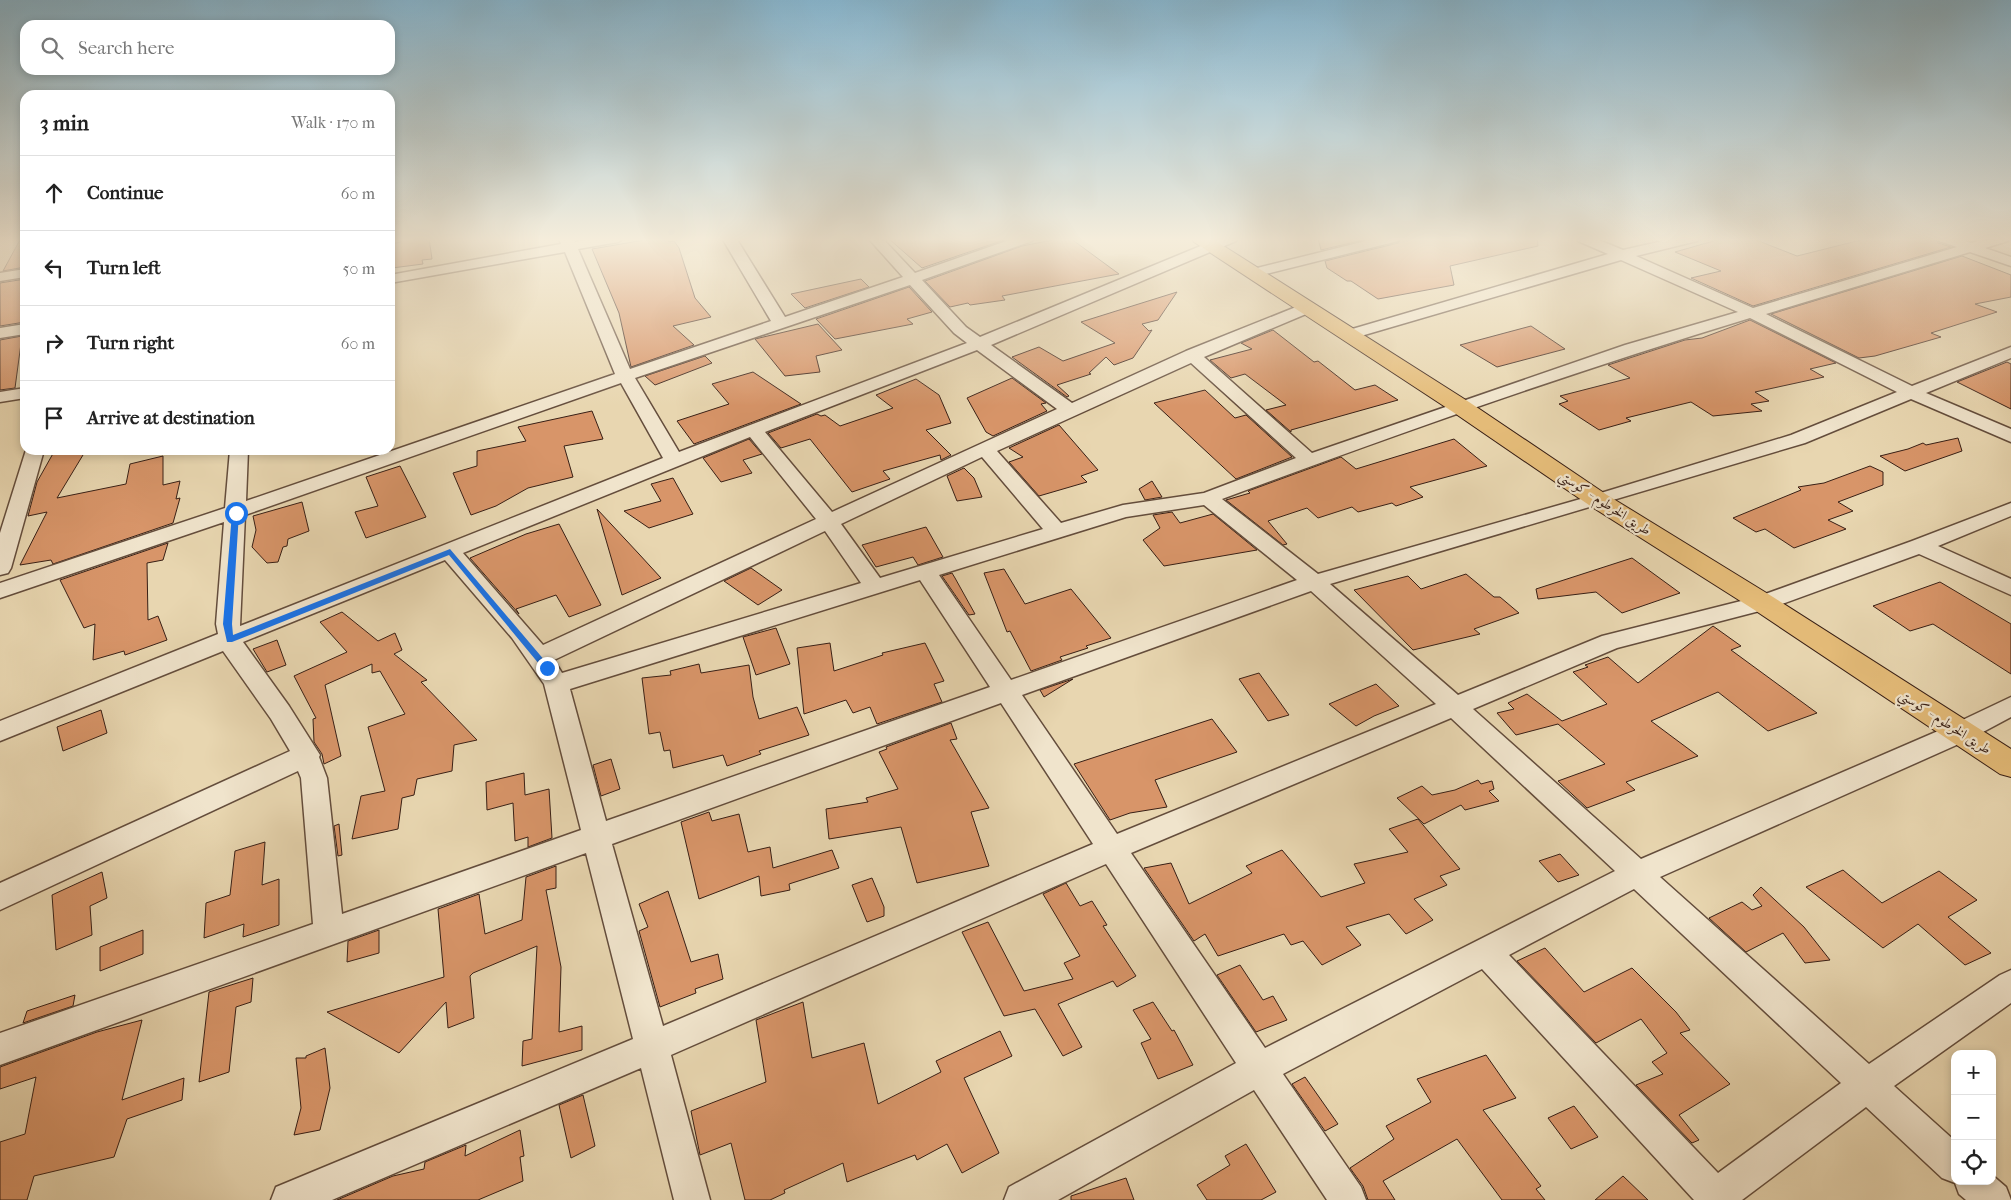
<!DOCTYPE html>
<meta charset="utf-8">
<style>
:root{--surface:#fff;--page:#f2f2f2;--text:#222;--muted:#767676;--line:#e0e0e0}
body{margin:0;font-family:"IM FELL French Canon",Amiri,serif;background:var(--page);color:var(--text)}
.controls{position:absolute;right:15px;bottom:15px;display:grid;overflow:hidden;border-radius:10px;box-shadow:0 2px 8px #0003}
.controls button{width:45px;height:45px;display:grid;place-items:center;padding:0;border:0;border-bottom:1px solid var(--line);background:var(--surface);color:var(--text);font:25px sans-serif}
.stop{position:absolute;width:15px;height:15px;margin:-11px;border:4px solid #1a73e8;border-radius:50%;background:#fff}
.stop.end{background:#1a73e8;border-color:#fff;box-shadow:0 1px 5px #0008}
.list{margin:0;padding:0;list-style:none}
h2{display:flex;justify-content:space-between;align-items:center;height:65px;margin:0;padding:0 20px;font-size:21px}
h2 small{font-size:16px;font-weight:400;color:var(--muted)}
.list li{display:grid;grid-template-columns:32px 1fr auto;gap:15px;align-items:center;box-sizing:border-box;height:75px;padding:0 20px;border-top:1px solid var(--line)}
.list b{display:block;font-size:19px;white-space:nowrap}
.list em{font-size:16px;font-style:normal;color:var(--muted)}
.icon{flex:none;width:28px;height:28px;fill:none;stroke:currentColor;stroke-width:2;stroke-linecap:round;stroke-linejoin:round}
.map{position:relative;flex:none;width:2011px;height:1200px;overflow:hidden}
.search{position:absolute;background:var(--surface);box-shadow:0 2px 8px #0003;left:20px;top:20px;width:375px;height:55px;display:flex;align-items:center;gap:12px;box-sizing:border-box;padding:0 18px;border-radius:15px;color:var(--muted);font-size:19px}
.panel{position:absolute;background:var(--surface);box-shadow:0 2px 8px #0003;left:20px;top:90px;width:375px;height:365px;border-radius:15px}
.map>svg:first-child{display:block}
.building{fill:#d89569;stroke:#381f15}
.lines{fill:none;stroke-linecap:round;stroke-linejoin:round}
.street-casing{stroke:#644d3c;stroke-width:3}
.highway-casing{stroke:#381f15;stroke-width:2}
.street{fill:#f0e4cc;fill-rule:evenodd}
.highway{fill:#e4bb78;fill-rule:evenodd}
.route{fill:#1a73e8}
.labels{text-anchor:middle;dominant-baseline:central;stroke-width:4.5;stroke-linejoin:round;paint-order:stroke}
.street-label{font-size:14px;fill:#381f15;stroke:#f0e4cc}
</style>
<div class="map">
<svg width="2011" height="1200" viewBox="0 0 2011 1200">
<rect width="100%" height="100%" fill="#e8d6b0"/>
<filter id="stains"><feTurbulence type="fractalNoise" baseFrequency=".004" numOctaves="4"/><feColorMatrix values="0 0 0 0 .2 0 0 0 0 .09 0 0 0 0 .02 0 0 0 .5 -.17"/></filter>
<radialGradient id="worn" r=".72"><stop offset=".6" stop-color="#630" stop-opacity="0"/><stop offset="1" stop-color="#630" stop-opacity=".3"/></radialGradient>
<path class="building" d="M21,238H25V267L3,271Z
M401,238H429L432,259L422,260L423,264L392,268L390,244L401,242Z
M656,238H667L669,242L674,241L679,248L695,298L711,317L673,326L694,345L631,367L619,313L592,249Z
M888,238H1010L922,268Z
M1063,238H1070L1119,274L1002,296L1005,300L970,305L968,303L950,307L925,281L1022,246Z
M1318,238H1372L1321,250Z
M1402,238H1537L1538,246L1450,266L1454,285L1378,299L1351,281H1347L1327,268L1325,261L1398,243Z
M1724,238H1751L1797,256L1869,238H1935L1938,243L1951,247L1753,306L1691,278L1721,271L1675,252Z
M1962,256L2011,275V297L1975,304L1997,312L1931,333L1941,337L1875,356L1859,358L1771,314Z
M25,279V322L0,326V283Z
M861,279L869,287L805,308L791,294Z
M909,287L932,312L907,319L913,324L835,339L816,319Z
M1177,292L1158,320L1142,324L1149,331L1152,330L1133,358L1114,365L1106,357L1089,373L1091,374L1057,385L1069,396L1067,397L1012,357L1039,347L1063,361L1115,343L1081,322Z
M1750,320L1836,363L1810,369L1824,377L1755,392L1769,401L1751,404L1762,411L1713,416L1691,402L1626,418L1631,421L1599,430L1559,404L1568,401L1560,396L1630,378L1608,365L1685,340L1702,338Z
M818,324L842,350L816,356L820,372L785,376L755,339Z
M1531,326L1565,349L1497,367L1460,345Z
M1273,330L1314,362L1318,361L1355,390L1375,385L1398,400L1291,430V432L1266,410L1286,405L1245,374L1231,378L1210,360L1252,349L1241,343Z
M22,336L15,388L0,390V340Z
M705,356L712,363L655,385L645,376Z
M2007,362L2011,364V409L1957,382Z
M753,372L801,404L694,444L677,421L729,404L712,384Z
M1012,378L1046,403L1041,404L1047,411L993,436L986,432L967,398Z
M916,379L939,395L951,423L926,430L951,455L941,460L940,455L883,471L890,479L852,492L810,439L781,448L768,433L817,414L821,416L825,415L840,426L893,408L876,395Z
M1205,390L1235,418L1246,415L1292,457L1236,479L1154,403Z
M592,411L603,439L564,446L573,477L528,488L496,506L471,515L453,473L477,466V451L526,441L518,427Z
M1059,425L1098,470L1081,476L1087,482L1039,496L1009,462L1023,457L1009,448Z
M1958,438L1962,451L1905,471L1880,456L1908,449L1923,443L1926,445Z
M749,439L762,454L743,460L752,473L721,482L703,458Z
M1454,439L1487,466L1410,487L1423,497L1396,506L1392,503L1358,512L1352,507L1318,518L1307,508L1268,521L1287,544L1283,545L1226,500L1250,493L1248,491L1341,457L1356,469Z
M55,450H86L57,498L126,484L130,464L163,456V485L180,481L176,499L180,498L173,523L53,564L51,560L20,565L47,512L28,516L37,482Z
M400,466L426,517L366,538L355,512L378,506L366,477Z
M1870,466L1883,472V485L1838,502L1853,511L1828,520L1846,529L1794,548L1765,529L1756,532L1733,518L1801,490L1798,487L1824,483Z
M964,468L974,478L982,497L957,501L947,476Z
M673,478L693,514L649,528L624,511L661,501L651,484Z
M1152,481L1162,497L1145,500L1139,489Z
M302,502L309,531L288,539L287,546L283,547L278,562L267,563L252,547L256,530L253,516Z
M597,509L639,554L661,578L622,595Z
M1172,512L1180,523L1213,514L1257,550L1164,566L1143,540L1160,528L1153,515Z
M559,524L601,605L569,617L556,595L516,609L519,614L470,558L526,534Z
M926,527L943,557L918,565L913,557L876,567L862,545Z
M168,543L163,560L147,563L148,620L158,616L167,640L125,655L124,651L93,660L95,624L84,628L60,580Z
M1632,558L1680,593L1622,613L1596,592L1538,599L1536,589Z
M751,568L782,590L758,605L724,581Z
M1004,569L1025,604L1071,589L1111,638L1086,646L1088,648L1060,657L1062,660L1031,671L1010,631L1007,632L984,573Z
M952,573L955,578L975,614L969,615L942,576Z
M1466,574L1494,597H1500L1519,613L1474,629L1480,634L1413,650L1354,590L1408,576L1421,589Z
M1940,582L2011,624V674L1933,624L1910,631L1873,606Z
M342,612L378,641L395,633L402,650L394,654L427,680L421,682L477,740L454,745L452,771L417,779L414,795L402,798L398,829L352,839L361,796L385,791L368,727L405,714L380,671L372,673V664L325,685L341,756L324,764L322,754L314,742L313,719L316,718L294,676L347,652L320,622Z
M1713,626L1741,646L1731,650L1817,713L1768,731L1718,692L1651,721L1698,756L1626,782L1635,790L1587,808L1558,781L1605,764L1558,724L1516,735L1497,713L1514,709L1508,703L1527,694L1562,721L1607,704L1573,672L1588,667L1585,665L1608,657L1638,683Z
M776,628L790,664L756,675L743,637Z
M277,640L286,665L267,672L253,649Z
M830,643L834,671L883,655L882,653L925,643L944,681L934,684L942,702L877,724L870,707L853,713L846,700L804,714L797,648Z
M699,664L701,673L749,665L753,697L759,719L797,707L809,735L759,751L761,754L727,766L723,755L673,768L670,750L664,751L660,732L649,734L642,678L671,675L670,671Z
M1259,673L1289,715L1268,721L1239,679Z
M1073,679L1044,697L1040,690Z
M1376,684L1399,706L1374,716L1356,726L1329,704Z
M101,710L107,733L63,751L57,727Z
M1212,719L1237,752L1155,780L1167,807L1130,813L1110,820L1074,764Z
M951,723L957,739L950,740L989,808L971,812L989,866L917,883L901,827L829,839L826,809L868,802L866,798L898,789L879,752L887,749L886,747Z
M611,759L620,789L601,796L593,765Z
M524,773L525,795L549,789L552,838L528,847V837L515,841L513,803L487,810L486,782Z
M1478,780L1481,784L1492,781L1494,789L1489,791L1499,801L1465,810L1461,805L1424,824L1397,798L1422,786L1432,795L1455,790Z
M709,812L712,821L739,814L748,852L770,847L773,868L832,850L839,868L789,884L790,890L761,896L759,876L699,899L681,822Z
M1418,819L1460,869L1440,876L1447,885L1414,899L1433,920L1406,934L1389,914L1346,927L1361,945L1322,965L1303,941L1291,945L1284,934L1218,956L1205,934L1194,941L1144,868L1171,863L1189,904L1252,873L1246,866L1282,850L1321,897L1365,883L1354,864L1408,852L1389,829Z
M339,824L342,855L338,856L334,826Z
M265,842L262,885L279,879V925L243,937L244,924L204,938L206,903L230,895L235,851Z
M1560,854L1579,875L1558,882L1539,861Z
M556,866V888L546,890L561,967L559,1032L582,1026V1050L522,1066L523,1041L532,1039L537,946L473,973L470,976L474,1018L448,1028L446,1002L399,1053L327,1012L444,977L438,909L479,894L485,934L522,920L526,877Z
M1843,870L1882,903L1939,871L1977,900L1948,917L1991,953L1965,965L1918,924L1883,948L1806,887Z
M102,872L107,898L90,906L92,935L56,950L52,895Z
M872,878L884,907V916L867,922L852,885Z
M1066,883L1080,906L1092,901L1107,925L1103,926L1136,976L1117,987L1113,981L1058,1004L1082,1047L1063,1056L1035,1009L1004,1016L962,932L988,922L1024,991L1073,979L1064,963L1080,956L1043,894Z
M1761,887L1804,927L1830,960L1805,963L1783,933L1746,952L1709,918L1742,902L1752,910L1762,906L1753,895Z
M668,891L691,962L718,954L723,979L695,989L696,993L660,1007L639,931L648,927L639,904Z
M143,930V954L100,971V947Z
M379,930V953L347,962L348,941Z
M1545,948L1584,992L1632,968L1676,1012L1690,1030L1680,1033L1730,1084L1679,1115L1699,1140L1692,1143L1636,1085L1663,1074L1652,1062L1667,1053L1641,1019L1596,1043L1517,961Z
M1240,965L1263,1000L1273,996L1287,1020L1256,1032L1217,975Z
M253,978L251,1002L236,1007L229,1072L199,1082L209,992Z
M75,995L73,1006L23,1023L27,1011Z
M803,1002L812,1058L864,1043L878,1104L941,1072L936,1061L1000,1031L1012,1056L964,1078L999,1153L962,1173L947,1144L917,1160L915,1155L847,1182L843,1163L784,1190L785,1193L770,1200H745L731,1143L700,1155L691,1111L766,1082L756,1020Z
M1153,1002L1172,1031L1174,1030L1193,1065L1158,1079L1141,1043L1151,1039L1133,1010Z
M142,1020L122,1100L184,1078L182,1100L127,1119L114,1157L34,1176L27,1200H0V1142L25,1134L36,1077L0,1089V1067L97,1032Z
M325,1048L330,1088L320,1130L294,1135L301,1108L296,1058H306V1056Z
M1486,1055L1516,1098L1483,1110L1541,1186L1536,1189L1545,1200H1502L1457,1139L1383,1181L1395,1200H1368L1363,1186L1350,1168L1394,1139L1386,1126L1431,1102L1417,1079Z
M1305,1077L1338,1124L1325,1131L1292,1084Z
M583,1095L595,1146L571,1158L559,1105Z
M1574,1106L1598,1137L1571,1149L1548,1118Z
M520,1130L524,1156L520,1157L523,1181L478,1200H337L393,1176L424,1169L425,1162L466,1145L465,1156Z
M1246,1144L1276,1192L1261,1200H1207L1197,1185L1230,1165L1225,1156Z
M1623,1176L1648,1200H1595Z
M1126,1178L1134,1200H1071V1196Z"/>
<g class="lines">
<defs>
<path id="street" d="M559,238H573L575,242L597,238H625L618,242L578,249L630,369L771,321L722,238H736L785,317L903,277L868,238H882L915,273L1015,238H1034L1032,241L922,280L966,327L980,337L1220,238H1238L1236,241L991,345L1072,403L1186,351L1301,305H1313L1315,308L1313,311L1204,357L1312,453L1625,345L1738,312L1621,260L1354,338H1342L1340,335L1342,332L1608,254L1578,241L1576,238H1594L1623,250L1676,238H1699L1697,241L1636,256L1753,308L1957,247L1939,241L1937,238H1956L1971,243L1989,238H2010L2008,241L1985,248L2011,257V266L1970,252L1766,314L1912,386L2011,347V358L1926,393L2011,429V442L1911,399L1805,443L1330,584L1458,695L1602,636L1757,597L1912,541L2011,503V516L1938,546L2011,579V595L1919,554L1771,608L1617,648L1473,709L1641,859L1952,725L2011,697V717L1970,739L1660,877L1869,1064L2000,975L2011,970V1003L1894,1086L1955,1141V1181H1992V1175L2006,1187L2011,1200H1966L1959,1194L1955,1183L1942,1178L1866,1107L1742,1200H1694L1482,969L1283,1074L1361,1187L1366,1200H1327L1254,1090L1058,1200H1004L1009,1187L1236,1063L1106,864L671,1055L710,1200H674L641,1068L332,1200H271L276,1187L633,1039L586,853L0,1065V1033L313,924L301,778L298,771L0,910V883L290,751L271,719L223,651L0,741V721L218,634L216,624L224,522L0,598V583L225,508L230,450H248L246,501L615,374L565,252L390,283V275L561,244ZM910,285L954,333L967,343L679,452L635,378ZM1750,318L1897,392L1791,435L1591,496L1318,574L1222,499C1396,434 1572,372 1750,318ZM977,350L1057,409L832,512L765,432ZM1191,363L1296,458L1204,493L1123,505L1061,523L997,451ZM621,383L663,458L240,626L245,515ZM750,437L816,519L543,645L463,553ZM982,457L1043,529L880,578L841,524ZM1204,505L1297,580L1011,680L939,575L1126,517ZM825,531L861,583L562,673L554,660ZM445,560L512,638L544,684L581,830L342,914L327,778L319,757L320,755L289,706L243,642ZM920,580L990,687L606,821L570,689ZM1311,591L1436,704L1117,834L1022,695ZM1001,703L1093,844L663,1026L612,844ZM1451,718L1615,871L1265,1048L1131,853ZM1634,889L1841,1083L1718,1173L1509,955Z
M1378,238H1400L1398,241L1254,277L1247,273L1249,270Z
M25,269V277L0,281V273Z
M25,324V334L0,338V328Z
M25,388V398L0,402V392Z
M26,450H44L11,568L8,573L0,575V533Z"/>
<path id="highway" d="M1192,238H1211L1469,402L1607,495L1773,597L2011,749V777L2000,774L1753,609L1589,505L1453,412L1194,242Z"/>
</defs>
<use href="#street" class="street-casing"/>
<use href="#highway" class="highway-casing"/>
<use href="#street" class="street"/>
<use href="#highway" class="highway"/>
</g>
<linearGradient id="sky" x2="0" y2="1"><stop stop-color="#87b6cf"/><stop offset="0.59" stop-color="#f5eddb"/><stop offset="1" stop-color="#f5eddb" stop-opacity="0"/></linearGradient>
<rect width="2011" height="406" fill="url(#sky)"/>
<path class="route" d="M236,511L239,513L232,624L233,635L450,549L551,668L544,670L449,555L232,642H227L223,624L232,513Z"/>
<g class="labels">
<g class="street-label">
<text transform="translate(1605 503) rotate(33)">طريق الخرطوم - كوستي</text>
<text transform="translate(1945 722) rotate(33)">طريق الخرطوم - كوستي</text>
</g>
</g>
<rect width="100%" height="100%" filter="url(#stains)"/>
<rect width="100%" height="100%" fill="url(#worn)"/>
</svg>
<div class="controls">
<button>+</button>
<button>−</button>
<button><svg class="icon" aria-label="locate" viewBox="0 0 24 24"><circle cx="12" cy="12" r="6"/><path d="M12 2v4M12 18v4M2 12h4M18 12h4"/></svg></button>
</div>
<div class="stop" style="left:236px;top:513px"></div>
<div class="stop end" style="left:547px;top:668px"></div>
<div class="search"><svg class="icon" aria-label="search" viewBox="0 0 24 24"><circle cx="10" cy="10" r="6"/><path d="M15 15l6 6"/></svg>Search here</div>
<section class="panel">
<h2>3 min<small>Walk · 170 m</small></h2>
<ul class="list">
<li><svg class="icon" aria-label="ahead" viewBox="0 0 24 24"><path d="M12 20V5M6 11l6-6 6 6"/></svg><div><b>Continue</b></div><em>60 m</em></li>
<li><svg class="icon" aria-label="left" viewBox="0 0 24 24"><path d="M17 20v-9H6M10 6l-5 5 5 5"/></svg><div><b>Turn left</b></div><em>50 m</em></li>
<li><svg class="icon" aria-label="right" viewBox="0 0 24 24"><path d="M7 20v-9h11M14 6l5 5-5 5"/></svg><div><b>Turn right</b></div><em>60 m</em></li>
<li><svg class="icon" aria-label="arrive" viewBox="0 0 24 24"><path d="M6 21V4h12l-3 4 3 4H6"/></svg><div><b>Arrive at destination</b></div></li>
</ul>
</section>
</div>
